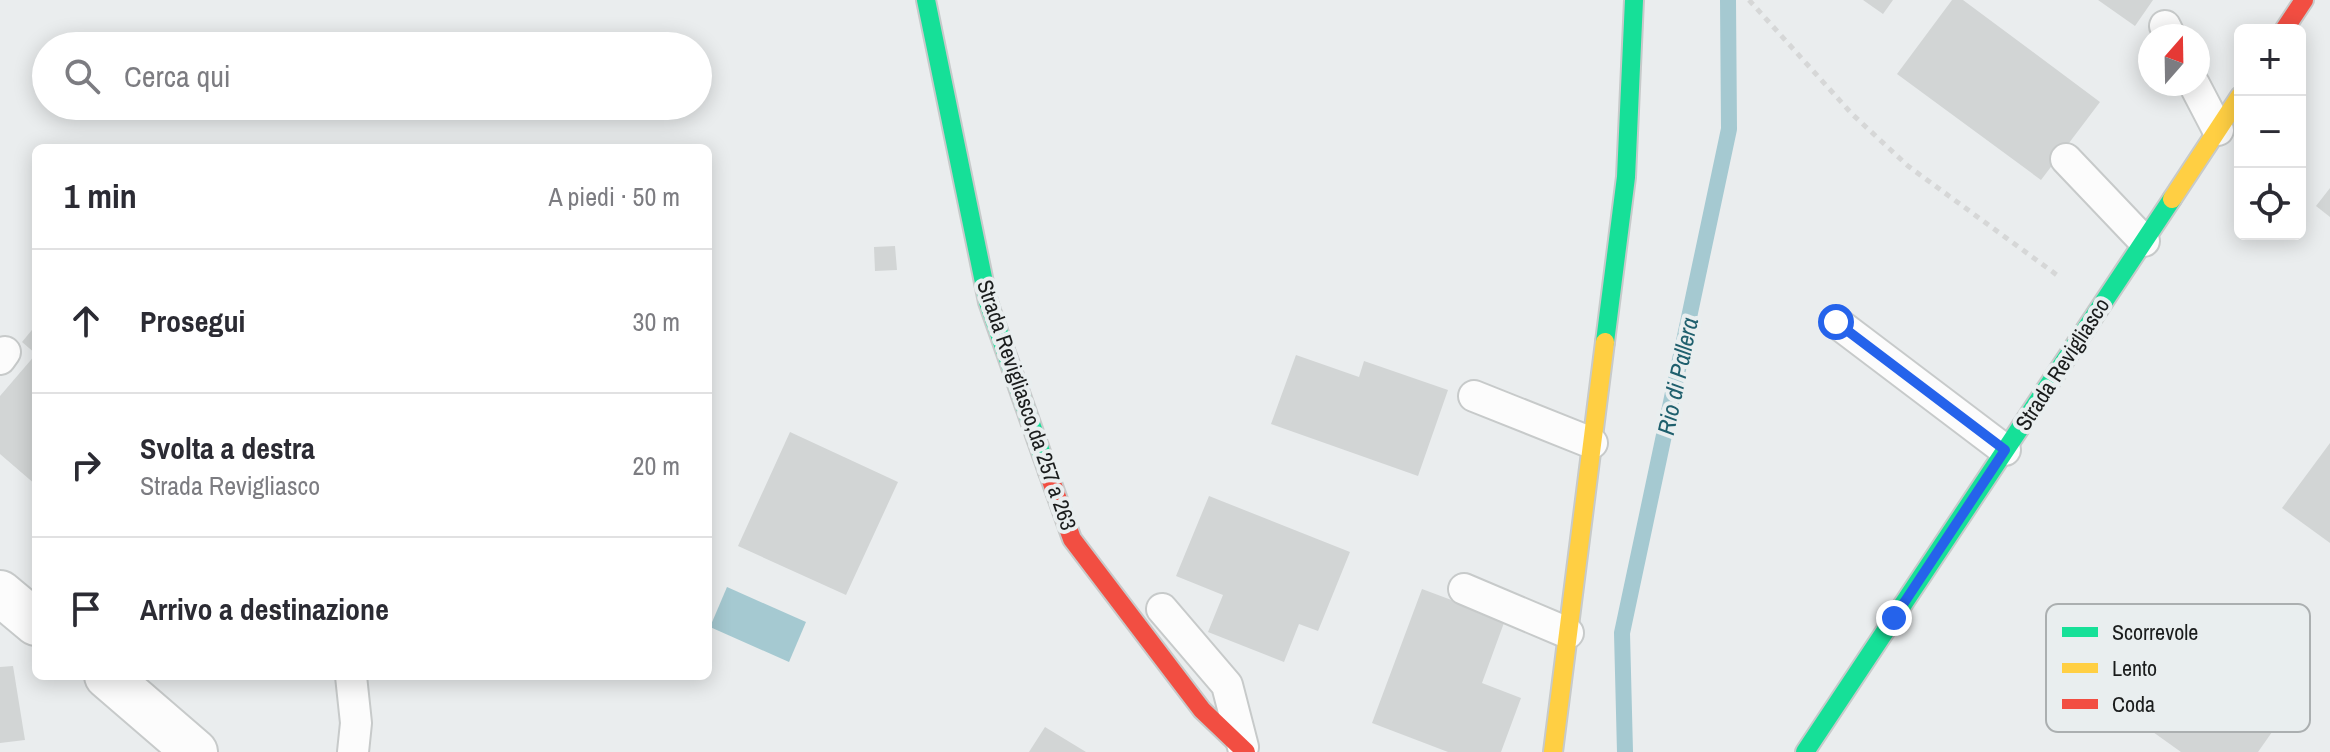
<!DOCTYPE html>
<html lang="it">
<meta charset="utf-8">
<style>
:root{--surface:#fff;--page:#f2f2f3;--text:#2b2b33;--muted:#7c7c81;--line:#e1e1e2}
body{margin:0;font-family:"Archivo Narrow",sans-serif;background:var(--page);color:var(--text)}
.controls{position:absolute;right:24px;top:24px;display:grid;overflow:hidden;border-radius:12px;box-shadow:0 4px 20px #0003}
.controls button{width:72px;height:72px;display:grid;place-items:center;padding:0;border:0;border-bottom:2px solid var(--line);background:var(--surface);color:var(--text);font:40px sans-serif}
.compass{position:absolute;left:2138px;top:24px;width:72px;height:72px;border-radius:50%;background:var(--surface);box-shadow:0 4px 20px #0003;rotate:20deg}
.stop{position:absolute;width:24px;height:24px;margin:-18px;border:6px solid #2563eb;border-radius:50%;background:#fff}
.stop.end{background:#2563eb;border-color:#fff;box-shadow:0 2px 8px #0008}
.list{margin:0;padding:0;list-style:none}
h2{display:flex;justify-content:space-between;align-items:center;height:104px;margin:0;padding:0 32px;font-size:34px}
h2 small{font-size:26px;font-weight:400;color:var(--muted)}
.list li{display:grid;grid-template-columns:52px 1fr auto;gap:24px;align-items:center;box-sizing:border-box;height:144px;padding:0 32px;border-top:2px solid var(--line)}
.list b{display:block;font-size:30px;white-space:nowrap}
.list p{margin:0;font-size:26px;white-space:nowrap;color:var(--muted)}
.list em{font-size:26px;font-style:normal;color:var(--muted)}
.icon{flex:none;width:44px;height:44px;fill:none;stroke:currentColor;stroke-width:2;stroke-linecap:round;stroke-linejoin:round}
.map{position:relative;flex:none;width:2330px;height:752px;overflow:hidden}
.search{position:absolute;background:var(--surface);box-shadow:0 4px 20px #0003;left:32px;top:32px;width:680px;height:88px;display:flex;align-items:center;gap:20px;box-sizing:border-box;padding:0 28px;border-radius:44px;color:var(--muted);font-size:30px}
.panel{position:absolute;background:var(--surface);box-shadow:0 4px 20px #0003;left:32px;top:144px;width:680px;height:536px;border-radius:12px}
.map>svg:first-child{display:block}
.water{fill:#a5c9d1}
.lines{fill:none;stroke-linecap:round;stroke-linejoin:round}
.stream{stroke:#a5c9d1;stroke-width:16}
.building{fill:#d2d5d5}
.lane-casing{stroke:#c7caca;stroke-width:34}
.street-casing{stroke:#c7caca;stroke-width:48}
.fast-casing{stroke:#c7caca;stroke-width:22}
.slow-casing{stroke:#c7caca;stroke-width:22}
.jam-casing{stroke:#c7caca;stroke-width:22}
.path{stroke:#d6d7d7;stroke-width:5;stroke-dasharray:6 6;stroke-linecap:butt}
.lane{stroke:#fcfcfc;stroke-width:30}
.street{stroke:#fcfcfc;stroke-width:44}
.fast{stroke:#16e098;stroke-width:18}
.slow{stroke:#ffcf43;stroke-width:18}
.jam{stroke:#f24e42;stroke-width:18}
.route{stroke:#2563eb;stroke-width:10}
.labels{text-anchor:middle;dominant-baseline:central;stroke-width:8;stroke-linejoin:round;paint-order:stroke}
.street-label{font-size:22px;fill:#1a1c1c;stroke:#e9eeef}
.water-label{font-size:24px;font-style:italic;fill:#1f5f6d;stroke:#e9eeef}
.key{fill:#e9eeef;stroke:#abafb0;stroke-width:2}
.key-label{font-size:22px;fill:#1a1c1c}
</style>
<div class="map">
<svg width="2330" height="752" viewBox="0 0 2330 752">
<rect width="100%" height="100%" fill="#eaedee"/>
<path class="water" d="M727,587L806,622L789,662L710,627Z"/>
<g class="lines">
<path class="stream" d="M1625,752L1622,633L1729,129L1728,0"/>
</g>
<path class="building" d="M1863,0H1893L1883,14Z
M1952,0H1963L2100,102L2041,180L1897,74Z
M2098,0H2153L2135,26Z
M2330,188V217L2316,206Z
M895,246L897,270L875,271L874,247Z
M36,325V485L0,454V396L36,354L22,342Z
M1296,355L1359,377L1364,361L1448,390L1418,476L1271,424Z
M790,432L898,482L846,595L738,546Z
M2330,443V543L2282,508Z
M1209,496L1350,552L1318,631L1299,624L1284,662L1208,632L1223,595L1176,576Z
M1422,589L1505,620L1482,683L1521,698L1501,752H1448L1372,723Z
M2210,622L2303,688L2258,752H2181L2139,722Z
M13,666L25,740L0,743V667Z
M1045,727L1086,752H1029Z"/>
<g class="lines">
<defs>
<path id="lane" d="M2165,26L2170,36
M2194,84L2218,130
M2066,159L2144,241
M1836,322L2005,450
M0,359L5,352
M1474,396L1592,443
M1464,589L1568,633
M1162,609L1227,685L1243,747
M351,676L356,723L353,752"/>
<path id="street" d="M0,593L36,623
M107,676L195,752"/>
<path id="fast" d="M926,0L988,302L1048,472
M1605,342L1626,177L1634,0
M1805,752L2172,199"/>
<path id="slow" d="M2172,199L2240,96
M1553,752L1605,342"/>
<path id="jam" d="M2284,30L2304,0
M1048,472L1072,539L1202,710L1246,752"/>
</defs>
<use href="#lane" class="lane-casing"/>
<use href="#street" class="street-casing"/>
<use href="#fast" class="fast-casing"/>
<use href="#slow" class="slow-casing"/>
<use href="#jam" class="jam-casing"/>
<path class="path" d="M1749,0L1852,114L1908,166L2061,278"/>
<use href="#lane" class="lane"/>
<use href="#street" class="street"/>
<use href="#fast" class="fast"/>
<use href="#slow" class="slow"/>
<use href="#jam" class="jam"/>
</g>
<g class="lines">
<path class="route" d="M1836,322L2005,450L1894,618"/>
</g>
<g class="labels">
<g class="street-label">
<text transform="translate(2062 364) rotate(-57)">Strada Revigliasco</text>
<text transform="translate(1027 405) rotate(71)">Strada Revigliasco,da 257 a 263</text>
</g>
<g class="water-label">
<text transform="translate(1677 376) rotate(-78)">Rio di Pallera</text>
</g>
</g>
<rect x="2046" y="604" width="264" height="128" rx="12" class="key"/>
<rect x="2062" y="627" width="36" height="10" fill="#16e098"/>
<rect x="2062" y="663" width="36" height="10" fill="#ffcf43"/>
<rect x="2062" y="699" width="36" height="10" fill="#f24e42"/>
<g class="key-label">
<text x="2112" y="640">Scorrevole</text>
<text x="2112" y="676">Lento</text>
<text x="2112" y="712">Coda</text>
</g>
</svg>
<div class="controls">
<button>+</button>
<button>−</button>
<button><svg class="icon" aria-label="locate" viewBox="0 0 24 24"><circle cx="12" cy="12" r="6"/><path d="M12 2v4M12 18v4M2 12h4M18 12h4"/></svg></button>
</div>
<svg class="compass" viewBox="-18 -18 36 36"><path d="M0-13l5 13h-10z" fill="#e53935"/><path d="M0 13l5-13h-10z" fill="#7c7c81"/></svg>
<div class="stop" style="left:1836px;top:322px"></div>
<div class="stop end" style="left:1894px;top:618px"></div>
<div class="search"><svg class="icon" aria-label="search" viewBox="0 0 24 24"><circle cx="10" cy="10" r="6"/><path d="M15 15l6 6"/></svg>Cerca qui</div>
<section class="panel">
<h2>1 min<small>A piedi · 50 m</small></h2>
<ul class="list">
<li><svg class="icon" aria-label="ahead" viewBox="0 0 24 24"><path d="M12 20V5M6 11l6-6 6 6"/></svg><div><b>Prosegui</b></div><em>30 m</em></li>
<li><svg class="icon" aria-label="right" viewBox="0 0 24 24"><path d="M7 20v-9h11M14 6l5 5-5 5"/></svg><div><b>Svolta a destra</b><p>Strada Revigliasco</p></div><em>20 m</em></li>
<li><svg class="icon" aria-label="arrive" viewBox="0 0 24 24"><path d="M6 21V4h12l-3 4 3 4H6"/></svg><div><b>Arrivo a destinazione</b></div></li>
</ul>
</section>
</div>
